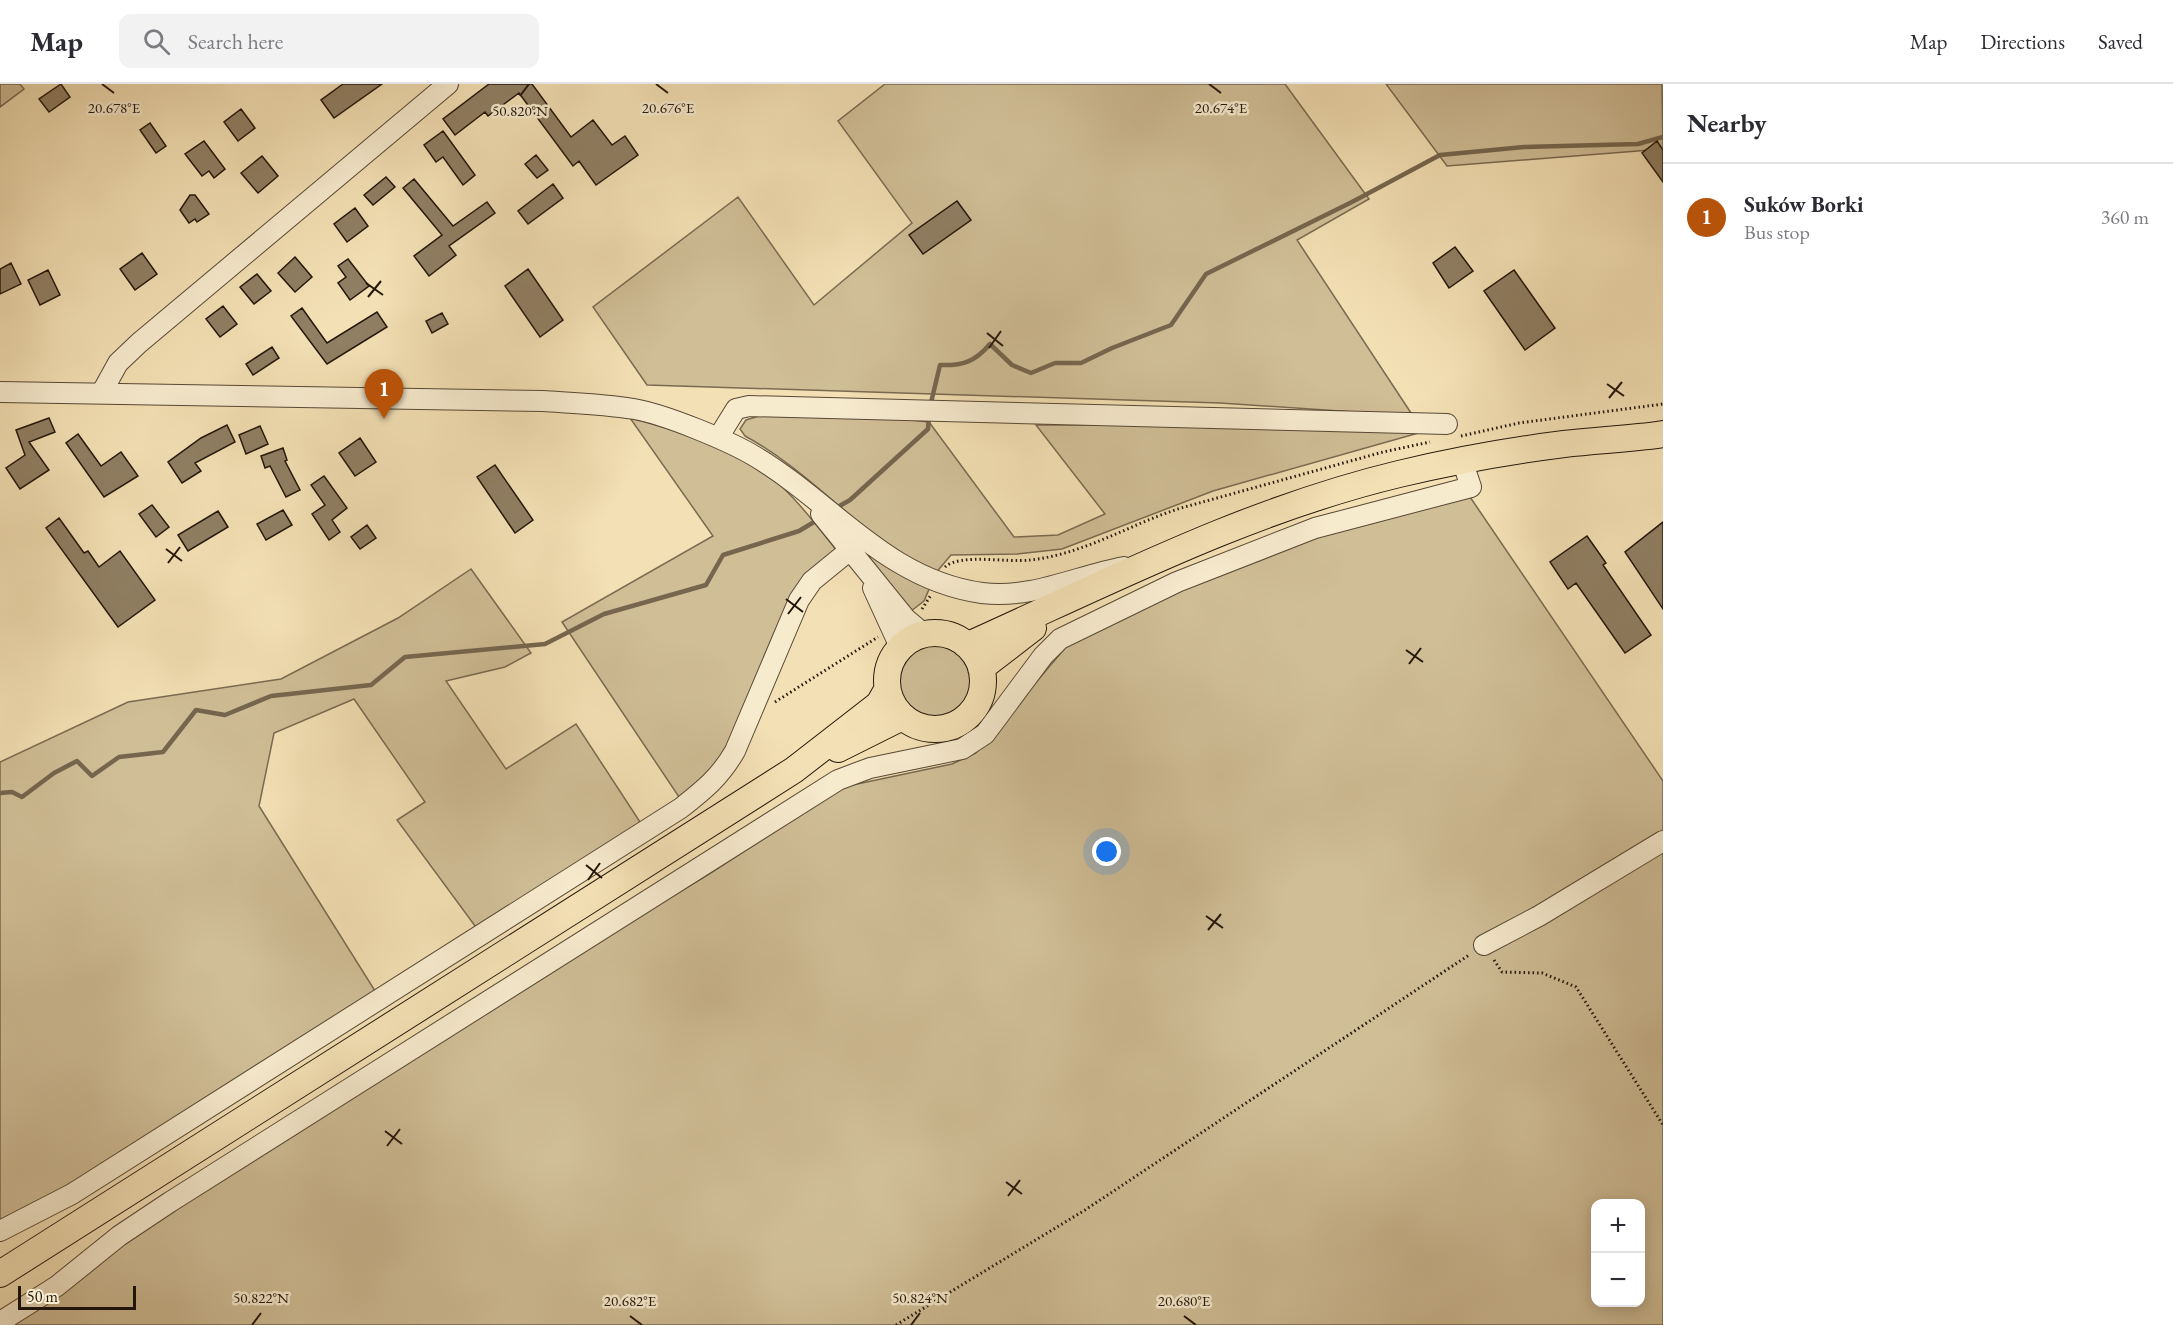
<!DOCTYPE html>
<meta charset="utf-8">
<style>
:root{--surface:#fff;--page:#f2f2f3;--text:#2b2b33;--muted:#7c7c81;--line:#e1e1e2;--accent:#b45309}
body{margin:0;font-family:"EB Garamond",serif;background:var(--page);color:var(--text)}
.controls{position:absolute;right:18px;bottom:18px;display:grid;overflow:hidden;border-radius:12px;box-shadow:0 3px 15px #0003}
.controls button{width:54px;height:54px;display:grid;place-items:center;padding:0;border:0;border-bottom:2px solid var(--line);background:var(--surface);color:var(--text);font:30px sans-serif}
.scale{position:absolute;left:18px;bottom:15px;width:118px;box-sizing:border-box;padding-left:6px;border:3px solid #24160b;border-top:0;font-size:16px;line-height:21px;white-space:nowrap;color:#24160b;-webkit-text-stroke:4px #f7ebce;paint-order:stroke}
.you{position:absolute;left:1107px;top:768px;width:21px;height:21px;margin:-15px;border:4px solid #fff;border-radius:50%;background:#1a73e8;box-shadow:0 0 0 9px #1a73e833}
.badge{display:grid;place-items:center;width:39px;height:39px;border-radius:50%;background:var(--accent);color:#fff;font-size:20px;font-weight:700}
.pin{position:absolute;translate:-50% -50px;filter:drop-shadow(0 2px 3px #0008)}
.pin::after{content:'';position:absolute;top:32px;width:21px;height:18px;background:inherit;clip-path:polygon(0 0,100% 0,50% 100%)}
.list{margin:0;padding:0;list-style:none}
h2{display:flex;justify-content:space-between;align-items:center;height:78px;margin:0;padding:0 24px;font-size:26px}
h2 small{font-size:20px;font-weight:400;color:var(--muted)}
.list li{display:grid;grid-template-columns:39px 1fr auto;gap:18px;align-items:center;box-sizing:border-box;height:108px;padding:0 24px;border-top:2px solid var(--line)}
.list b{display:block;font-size:22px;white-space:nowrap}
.list p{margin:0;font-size:20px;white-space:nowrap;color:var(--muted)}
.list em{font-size:20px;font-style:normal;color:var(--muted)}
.icon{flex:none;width:33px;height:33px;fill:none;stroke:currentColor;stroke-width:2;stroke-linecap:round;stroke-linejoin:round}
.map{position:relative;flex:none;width:1663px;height:1241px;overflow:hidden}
header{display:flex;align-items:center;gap:36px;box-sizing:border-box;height:84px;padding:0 30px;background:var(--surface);border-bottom:2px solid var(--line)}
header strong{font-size:28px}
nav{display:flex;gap:33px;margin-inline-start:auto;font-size:21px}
.search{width:420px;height:54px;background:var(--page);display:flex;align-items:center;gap:15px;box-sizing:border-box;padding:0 21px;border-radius:12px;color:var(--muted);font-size:22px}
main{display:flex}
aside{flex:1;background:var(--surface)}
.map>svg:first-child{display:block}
.green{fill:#d0be97;stroke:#7a6a51;stroke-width:1.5;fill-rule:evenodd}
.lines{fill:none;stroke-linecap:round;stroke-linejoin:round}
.stream{stroke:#76664e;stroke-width:4.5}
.building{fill:#907f63;stroke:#24160b;stroke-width:1.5}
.minor-casing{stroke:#584835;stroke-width:22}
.major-casing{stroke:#24160b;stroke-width:28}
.path{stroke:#24160b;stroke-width:3;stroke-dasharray:1.5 3;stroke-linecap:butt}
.minor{stroke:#f7ebce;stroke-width:20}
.major{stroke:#f3e0b4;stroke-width:26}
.ticks{fill:none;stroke:#24160b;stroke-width:2}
.ticks-label{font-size:15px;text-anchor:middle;fill:#24160b;stroke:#f7ebce;stroke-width:5;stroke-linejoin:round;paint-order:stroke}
</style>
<header>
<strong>Map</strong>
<div class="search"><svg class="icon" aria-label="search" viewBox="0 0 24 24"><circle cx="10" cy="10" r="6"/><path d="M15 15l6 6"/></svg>Search here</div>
<nav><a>Map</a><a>Directions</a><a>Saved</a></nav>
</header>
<main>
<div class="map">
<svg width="1663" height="1241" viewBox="0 0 1663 1241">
<rect width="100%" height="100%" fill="#f3e0b4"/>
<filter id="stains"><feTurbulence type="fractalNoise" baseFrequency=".00333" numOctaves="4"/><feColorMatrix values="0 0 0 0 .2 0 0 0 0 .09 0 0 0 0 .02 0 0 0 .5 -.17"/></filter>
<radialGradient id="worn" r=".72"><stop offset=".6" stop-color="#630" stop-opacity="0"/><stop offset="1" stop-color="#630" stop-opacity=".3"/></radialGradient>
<path class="green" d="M0,0H20L24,5L0,23Z
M885,0H1285L1369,115L1297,156L1413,332L1220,319L647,301L593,223L738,113L814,221L912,139L838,37Z
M1386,0H1662L1663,65L1447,82Z
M759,332L892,334L929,338L1014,453L1058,451L1105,430L1036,341H1232L1422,348L1213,407L1062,465L1017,470L951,471L934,491C863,454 815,390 745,352L740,345L746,336Z
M630,334C669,344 710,357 746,376C783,396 811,434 837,467L719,684L681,716L562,538L713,452Z
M1468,410L1663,697V1241H13L120,1161L521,904L709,790L843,703L952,680L976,669L1066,563L1168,509L1303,456ZM1596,1120H1640V1218H1596Z
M866,469L930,503L924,517L911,527Z
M471,485L531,569L505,583L446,597L506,685L576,640L642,741L478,846L397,736L425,718L354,615L274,649L259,722L377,910L57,1109L0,1140V678L128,618L281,595L398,534Z
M897 597a38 38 0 1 1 76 0a38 38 0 1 1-76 0Z"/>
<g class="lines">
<path class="stream" d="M930,323L940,281C962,282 975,278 990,260L1012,281L1031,289L1055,279H1081L1112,264L1171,241L1206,190L1352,118L1440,71L1524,63L1638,60L1663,53
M836,424L850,416L928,345L929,331
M0,709L12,708L22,713L54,689L77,677L92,692L119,673L163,668L196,626L225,631L271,612L371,601L405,573L545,560L604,530L706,501L723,471L799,447L819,435"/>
</g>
<path class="building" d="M61,0L70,13L49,28L39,15Z
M343,0H382L334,34L321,16Z
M489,0H532L571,53L593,36L612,61L625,52L638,71L596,101L579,77L573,82L519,9L488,32L485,28L455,51L443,35Z
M241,25L255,44L238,57L224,38Z
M150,39L166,62L156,69L140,46Z
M443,47L475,91L463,101L443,73L436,78L424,61Z
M204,57L225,85L214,94L209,87L202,92L185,70Z
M1657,57L1663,66V98L1642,69Z
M536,71L548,86L537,94L525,80Z
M262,72L278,92L258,109L241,89Z
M386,93L395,103L373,121L364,111Z
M414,95L453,142L487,118L495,129L449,162L456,171L429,192L414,172L442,151L403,104Z
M553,100L563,114L528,140L518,127Z
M190,111H195L209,130L197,138L195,135L189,139L180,126Z
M957,117L971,136L923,170L909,151Z
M355,124L368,142L347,158L334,140Z
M1455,163L1473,187L1449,204L1433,179Z
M142,169L157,190L135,206L120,185Z
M295,173L312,193L295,208L278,189Z
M348,175L369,202L350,216L338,199L346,193L338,182Z
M11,179L21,200L0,210V185Z
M528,185L563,236L540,253L505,202Z
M48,186L60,211L40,221L28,196Z
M1514,186L1555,244L1525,266L1484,207Z
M257,190L271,207L254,220L240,203Z
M223,222L237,240L220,253L206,235Z
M302,224L327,259L377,228L387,243L327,280L291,232Z
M442,229L448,240L432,249L426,237Z
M272,263L279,274L253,291L246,280Z
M49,334L55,348L29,358L49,386L20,405L6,384L25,371L16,346Z
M227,341L235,358L195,379L201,387L182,399L168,378L201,354Z
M260,342L268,360L246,370L239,351Z
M78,350L101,382L121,368L138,392L104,413L66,359Z
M360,354L376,378L355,392L339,369Z
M283,364L287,376L285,377L300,406L286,413L270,382L265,384L261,372Z
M495,381L533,436L515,449L477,393Z
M324,392L347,424L332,436L340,448L329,456L312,430L325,421L311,401Z
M152,421L169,443L156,453L139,430Z
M283,426L292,441L266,456L257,440Z
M218,427L228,443L188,467L178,451Z
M59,434L84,469L88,467L99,483L120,467L155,516L118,543L46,444Z
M1663,438V525L1625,468Z
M367,441L376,454L360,465L351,453Z
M1587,452L1606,479L1603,481L1651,551L1625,569L1576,499L1568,505L1550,478Z"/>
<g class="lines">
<defs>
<path id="minor" d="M0,308L543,317C573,319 604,320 634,325C664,330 730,357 756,373C834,420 887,496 982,509C1033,515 1076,492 1124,483
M102,308L118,279L139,259L448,0
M718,354L736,325L749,322L1447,340
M821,430L906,535L924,550
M873,504L900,563
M1484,861L1539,832L1663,757
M0,1147L72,1110L681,724C705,705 720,693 735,667L799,516L812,497L850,466
M0,1238L57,1202L119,1152L170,1118L838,696L870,684L962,665L985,650L1043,572L1060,555L1177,498L1315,444L1471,403L1462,376"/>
<path id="major" d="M887 597a48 48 0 1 1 96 0a48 48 0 1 1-96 0Z
M965,560L973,559C1113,496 1249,426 1399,390C1453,377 1508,367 1564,360C1597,356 1630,355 1663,350
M981,584L1033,544
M838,665L902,633
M0,1190L794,686L879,620L887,606"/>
</defs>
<use href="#minor" class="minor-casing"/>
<use href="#major" class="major-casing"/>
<path class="path" d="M1461,352L1519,339L1663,320
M945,483C960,469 1008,479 1030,476C1085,470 1130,440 1181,424L1383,368L1430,358
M922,525L931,511
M775,618L878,553
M1494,876L1502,888L1542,889L1576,903L1663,1041
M896,1241L1085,1126L1469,871"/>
<use href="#minor" class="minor"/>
<use href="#major" class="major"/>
</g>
<path class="ticks" d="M102,0L114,9M656,0L668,9M1209,0L1221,9M520,12L529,0M366,199L383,211M368,213L381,197M987,249L1003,262M989,264L1001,247M1607,300L1624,312M1609,314L1622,298M166,465L182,477M168,479L180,463M786,515L803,528M788,530L801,513M1406,566L1423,578M1409,580L1421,564M586,781L602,794M588,796L600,779M1206,832L1223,844M1208,846L1221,830M385,1047L402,1060M387,1062L400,1045M1006,1098L1022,1110M1008,1112L1020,1096M630,1232L642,1241M1184,1232L1196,1241M252,1241L261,1229M911,1241L920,1229"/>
<g class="ticks-label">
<text x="114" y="29">20.678°E</text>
<text x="668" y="29">20.676°E</text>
<text x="1221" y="29">20.674°E</text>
<text x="520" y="32">50.820°N</text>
<text x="261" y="1219">50.822°N</text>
<text x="920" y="1219">50.824°N</text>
<text x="630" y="1222">20.682°E</text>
<text x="1184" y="1222">20.680°E</text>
</g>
<rect width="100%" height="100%" filter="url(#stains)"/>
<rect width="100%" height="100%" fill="url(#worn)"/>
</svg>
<div class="controls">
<button>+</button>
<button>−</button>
</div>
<div class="scale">50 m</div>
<div class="you"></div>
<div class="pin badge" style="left:384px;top:335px">1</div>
</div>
<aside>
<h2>Nearby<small></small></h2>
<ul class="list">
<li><span class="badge">1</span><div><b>Suków Borki</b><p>Bus stop</p></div><em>360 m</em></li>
</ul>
</aside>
</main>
